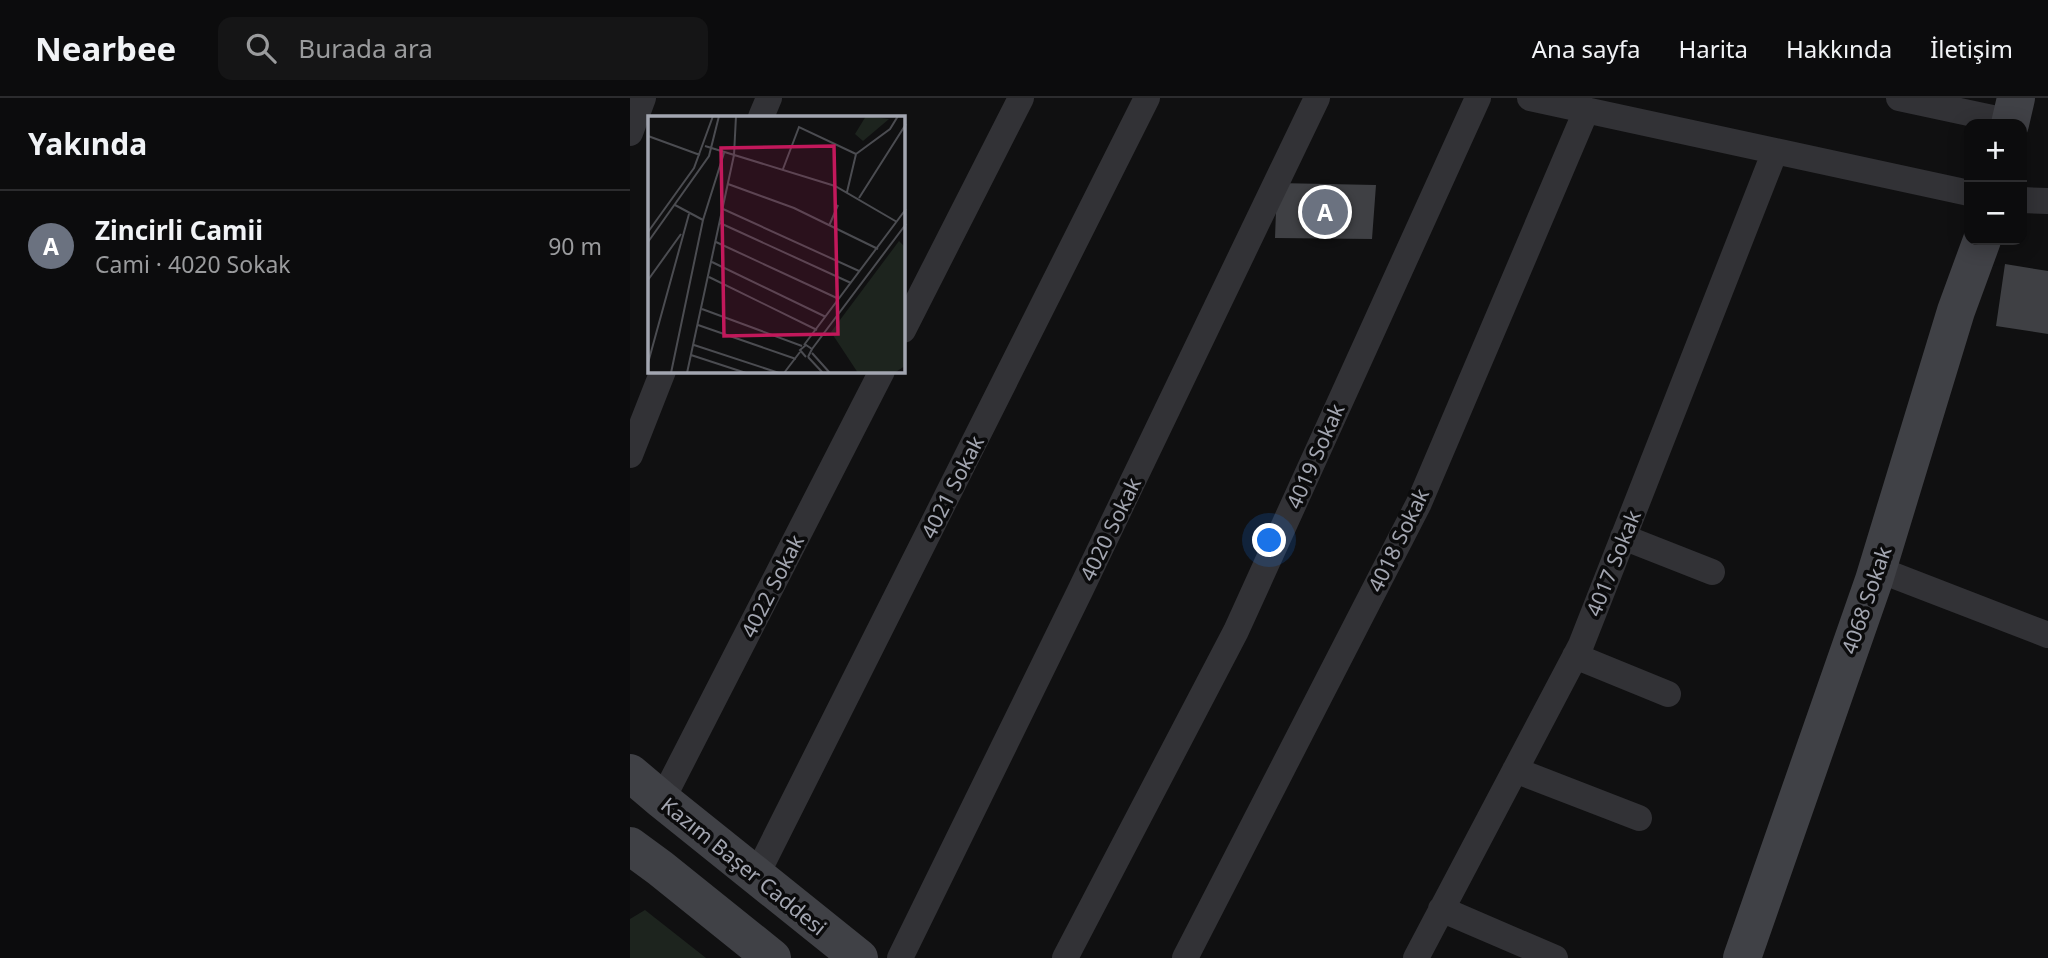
<!DOCTYPE html>
<html lang="tr">
<meta charset="utf-8">
<style>
:root{--surface:#0c0c0d;--page:#151516;--text:#f1f3f6;--muted:#9a9b9d;--line:#2c2c2e;--accent:#2563eb}
body{margin:0;font-family:"Noto Sans",sans-serif;background:var(--page);color:var(--text)}
.controls{position:absolute;right:21px;top:21px;display:grid;overflow:hidden;border-radius:14px;box-shadow:0 4px 18px #0003}
.controls button{width:63px;height:63px;display:grid;place-items:center;padding:0;border:0;border-bottom:2px solid var(--line);background:var(--surface);color:var(--text);font:35px sans-serif}
.you{position:absolute;left:640px;top:443px;width:24px;height:24px;margin:-18px;border:5px solid #fff;border-radius:50%;background:#1a73e8;box-shadow:0 0 0 10px #1a73e833}
.badge{display:grid;place-items:center;width:46px;height:46px;border-radius:50%;background:var(--accent);color:#fff;font-size:23px;font-weight:700}
.pin{position:absolute;translate:-50% -50%;border:4px solid #fff;box-shadow:0 2px 7px #0006}
.list{margin:0;padding:0;list-style:none}
h2{display:flex;justify-content:space-between;align-items:center;height:91px;margin:0;padding:0 28px;font-size:30px}
h2 small{font-size:23px;font-weight:400;color:var(--muted)}
.list li{display:grid;grid-template-columns:46px 1fr auto;gap:21px;align-items:center;box-sizing:border-box;height:112px;padding:0 28px;border-top:2px solid var(--line)}
.list b{display:block;font-size:26px;white-space:nowrap}
.list p{margin:0;font-size:23px;white-space:nowrap;color:var(--muted)}
.list em{font-size:23px;font-style:normal;color:var(--muted)}
.icon{flex:none;width:38px;height:38px;fill:none;stroke:currentColor;stroke-width:2;stroke-linecap:round;stroke-linejoin:round}
.map{position:relative;flex:none;width:1418px;height:860px;overflow:hidden}
header{display:flex;align-items:center;gap:42px;box-sizing:border-box;height:98px;padding:0 35px;background:var(--surface);border-bottom:2px solid var(--line)}
header strong{font-size:33px}
nav{display:flex;gap:38px;margin-inline-start:auto;font-size:24px}
.search{width:490px;height:63px;background:var(--page);display:flex;align-items:center;gap:18px;box-sizing:border-box;padding:0 24px;border-radius:14px;color:var(--muted);font-size:26px}
main{display:flex}
aside{flex:1;background:var(--surface)}
.map>svg:first-child{display:block}
.green{fill:#1d241e}
.building{fill:#3f4044}
.lines{fill:none;stroke-linecap:round;stroke-linejoin:round}
.minor{stroke:#323236;stroke-width:26}
.secondary{stroke:#404146;stroke-width:38}
.labels{text-anchor:middle;dominant-baseline:central;stroke-width:7;stroke-linejoin:round;paint-order:stroke}
.street-label{font-size:21px;fill:#a3a6b1;stroke:#0b0b0c}
.inset-road{fill:none;stroke:#4b4c51;stroke-width:2}
.view{fill:#c2185b;fill-opacity:0.15;stroke:#c2185b;stroke-width:3.5}
.inset-edge{fill:none;stroke:#a3a6b1;stroke-width:3.5}
</style>
<header>
<strong>Nearbee</strong>
<div class="search"><svg class="icon" aria-label="search" viewBox="0 0 24 24"><circle cx="10" cy="10" r="6"/><path d="M15 15l6 6"/></svg>Burada ara</div>
<nav><a>Ana sayfa</a><a>Harita</a><a>Hakkında</a><a>İletişim</a></nav>
</header>
<main>
<aside>
<h2>Yakında<small></small></h2>
<ul class="list">
<li><span class="badge" style="background:#6b7280">A</span><div><b>Zincirli Camii</b><p>Cami · 4020 Sokak</p></div><em>90 m</em></li>
</ul>
</aside>
<div class="map">
<svg width="1418" height="860" viewBox="0 0 1418 860">
<rect width="100%" height="100%" fill="#101011"/>
<path class="green" d="M15,812L76,860H0V821Z"/>
<path class="building" d="M647,85L746,87L742,141L645,140Z
M1375,166L1418,173V236L1366,228Z"/>
<g class="lines">
<path class="minor" d="M900,0L1339,95
M1269,0L1381,24
M131,19L139,0
M0,35L13,0
M1392,102L1418,103
M273,232L391,0
M0,357L33,273
M993,439L1082,474
M1247,471L1418,537
M945,558L1038,596
M885,672L1009,720
M32,702L252,273
M126,778L517,0
M811,811L925,860
M270,860L450,493L687,0
M435,860L606,533L848,0
M555,860L789,405L956,13
M786,860L951,547L1145,53"/>
<path class="secondary" d="M1380,26L1386,0
M0,675L32,702L229,860
M0,748L30,770L142,860
M1112,860L1244,482L1326,213L1352,142"/>
</g>
<g class="labels">
<g class="street-label">
<text transform="translate(685 358) rotate(-66)">4019 Sokak</text>
<text transform="translate(322 389) rotate(-63)">4021 Sokak</text>
<text transform="translate(480 431) rotate(-64)">4020 Sokak</text>
<text transform="translate(768 442) rotate(-64)">4018 Sokak</text>
<text transform="translate(983 465) rotate(-68)">4017 Sokak</text>
<text transform="translate(142 488) rotate(-63)">4022 Sokak</text>
<text transform="translate(1236 502) rotate(-71)">4068 Sokak</text>
<text transform="translate(114 768) rotate(39)">Kazım Başer Caddesi</text>
</g>
</g>
<g transform="translate(18 18)">
<rect width="257" height="257" fill="#101011"/>
<path d="M218,0L241,3L215,25L207,18ZM251,125L258,132L257,250L246,257H210L183,216Z" fill="#1d241e"/>
<path class="inset-road" d="M0,20L52,39M57,30L187,70L249,106M135,53L151,11L208,38M80,68L146,92L230,133M199,76L208,38L242,13L250,0M211,82L258,8M27,89L55,104M75,93L211,155M72,107L203,167M181,110L190,89M0,116L46,52L65,0M0,126L61,40L71,0M68,126L191,183M64,146L178,201M61,161L169,214M0,164L33,118M54,193L154,230M50,209L148,243M46,229L131,257M156,229L258,93M164,233L258,108M164,237L182,257M43,239L98,257M158,241L152,234L158,229L164,233L160,241M160,241L175,257M0,247L41,98M23,257L55,104L76,37M39,257L86,39L88,0M136,257L152,236"/>
<path class="view" d="M186,30L190,218L76,220L73,32Z"/>
<rect width="257" height="257" class="inset-edge"/>
</g>
</svg>
<div class="controls">
<button>+</button>
<button>−</button>
</div>
<div class="you"></div>
<div class="pin badge" style="left:695px;top:114px;background:#6b7280">A</div>
</div>
</main>
